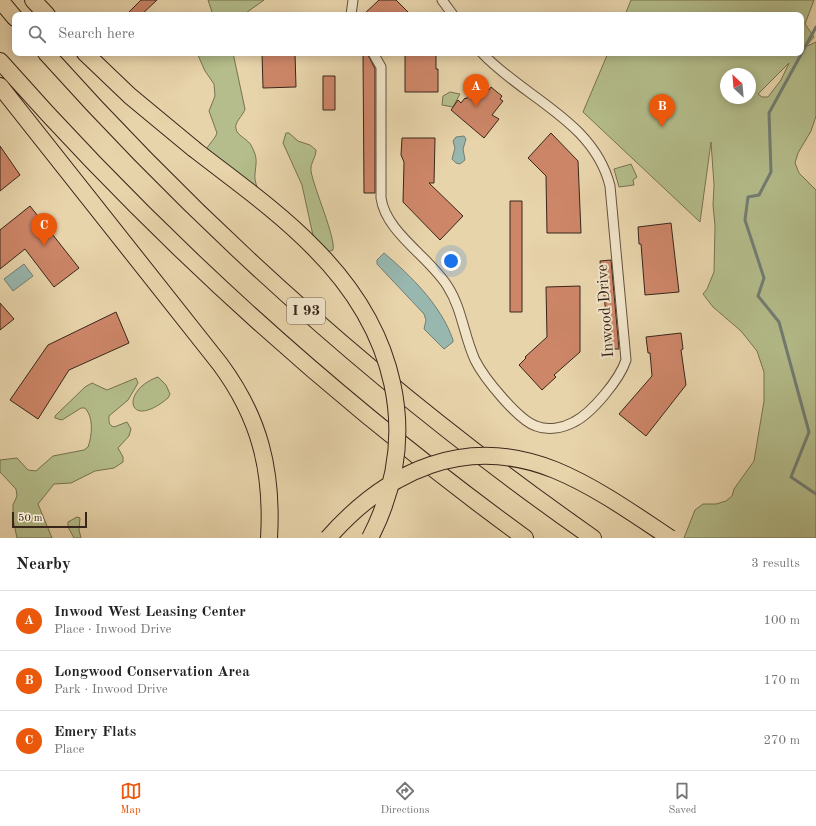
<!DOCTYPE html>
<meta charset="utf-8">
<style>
:root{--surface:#fff;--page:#f2f2f2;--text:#222;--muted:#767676;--line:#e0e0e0;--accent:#ea580c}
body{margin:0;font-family:"Old Standard TT",serif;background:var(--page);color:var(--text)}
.compass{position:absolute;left:720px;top:68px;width:36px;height:36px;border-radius:50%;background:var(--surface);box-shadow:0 2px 10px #0003;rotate:334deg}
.scale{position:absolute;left:12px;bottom:10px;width:75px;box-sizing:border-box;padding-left:4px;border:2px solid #38261a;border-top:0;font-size:11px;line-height:14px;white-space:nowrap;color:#38261a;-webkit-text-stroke:3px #f0e3c8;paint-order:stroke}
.you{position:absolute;left:451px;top:261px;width:14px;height:14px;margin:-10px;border:3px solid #fff;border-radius:50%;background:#1a73e8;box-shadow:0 0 0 6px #1a73e833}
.badge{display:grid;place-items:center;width:26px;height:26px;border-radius:50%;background:var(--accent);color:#fff;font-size:13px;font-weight:700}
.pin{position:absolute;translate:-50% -33px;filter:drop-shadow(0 1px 2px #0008)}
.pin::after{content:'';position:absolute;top:21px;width:14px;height:12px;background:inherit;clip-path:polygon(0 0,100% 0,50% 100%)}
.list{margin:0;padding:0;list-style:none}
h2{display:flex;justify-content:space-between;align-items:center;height:52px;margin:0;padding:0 16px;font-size:17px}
h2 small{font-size:13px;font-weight:400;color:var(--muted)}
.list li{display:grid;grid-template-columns:26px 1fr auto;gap:12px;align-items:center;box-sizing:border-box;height:60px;padding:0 16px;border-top:1px solid var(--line)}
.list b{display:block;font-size:15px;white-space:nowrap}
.list p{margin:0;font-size:13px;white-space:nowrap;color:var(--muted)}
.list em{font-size:13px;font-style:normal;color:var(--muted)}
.icon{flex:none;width:22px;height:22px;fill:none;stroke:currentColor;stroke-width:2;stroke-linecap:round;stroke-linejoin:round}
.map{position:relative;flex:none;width:816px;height:538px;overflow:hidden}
.search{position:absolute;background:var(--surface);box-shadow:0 2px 10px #0003;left:12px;right:12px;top:12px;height:44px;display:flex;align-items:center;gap:10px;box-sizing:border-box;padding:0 14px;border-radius:8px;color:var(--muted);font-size:15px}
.sheet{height:232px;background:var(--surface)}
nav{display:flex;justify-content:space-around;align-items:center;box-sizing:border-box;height:56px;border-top:1px solid var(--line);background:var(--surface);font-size:11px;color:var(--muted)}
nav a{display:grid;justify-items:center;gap:2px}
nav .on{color:var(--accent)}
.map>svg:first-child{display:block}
.green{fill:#b4bd8b;stroke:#767252;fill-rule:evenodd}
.water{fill:#98b7af;stroke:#727d73}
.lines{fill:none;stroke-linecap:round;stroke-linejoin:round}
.stream{stroke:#727d73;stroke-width:3}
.building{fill:#cd8668;stroke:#38261a}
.street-casing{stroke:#64523e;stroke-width:11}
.highway-casing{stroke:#38261a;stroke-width:18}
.street{stroke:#f0e3c8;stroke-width:9}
.highway{stroke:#e8d4ab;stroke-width:16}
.highway-bridge-casing{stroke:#38261a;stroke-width:18;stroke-linecap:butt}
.highway-bridge{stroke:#e8d4ab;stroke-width:16}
.labels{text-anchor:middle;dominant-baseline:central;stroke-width:4;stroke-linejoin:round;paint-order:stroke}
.shield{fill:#f0e3c8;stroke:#6f5f4e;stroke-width:1}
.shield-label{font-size:15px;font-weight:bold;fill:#38261a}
.street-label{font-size:16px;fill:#38261a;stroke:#f0e3c8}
</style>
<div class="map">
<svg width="816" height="538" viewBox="0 0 816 538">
<rect width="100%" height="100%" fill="#e8d4ab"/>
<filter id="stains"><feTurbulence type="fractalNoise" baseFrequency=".005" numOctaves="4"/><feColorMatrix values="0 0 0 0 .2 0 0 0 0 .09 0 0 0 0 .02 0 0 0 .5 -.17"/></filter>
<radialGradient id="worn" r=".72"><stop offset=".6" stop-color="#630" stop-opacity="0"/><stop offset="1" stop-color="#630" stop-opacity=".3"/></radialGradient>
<path class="green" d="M208,0H264L243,15H213Z
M631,0H814L805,24L814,37L805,47L816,42V116L811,131L798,153L795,163L799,173L816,190V538H684L695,510L703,504H716L726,501L732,496L734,489L754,461L764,401V372L757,351L741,331L713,307L703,294L707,289L714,272L715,226L713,205L714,185L711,142L700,222L583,112L608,53H801V15H625ZM789,63L781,80L768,97H762L758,94ZM726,74H750V98H726Z
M197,53H233L245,109C243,116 234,122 236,129C238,137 249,139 252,147C258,159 256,162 255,174C254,181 258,189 260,195L205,153C207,145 214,141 217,133L209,111L215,96L214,84L205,71Z
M450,92L460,94L453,107L442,105L443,96Z
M286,133H289L298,141L310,145L316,150C316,158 310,163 311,171C314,189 336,238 333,250L327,252L314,240L302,185L283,143Z
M631,164L637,177L633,180L634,185L619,187L614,169Z
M158,377L166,385L170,394L168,398C127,432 120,390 158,377Z
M136,378L138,383L128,400L109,416C109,421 108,425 114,427L127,422L131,429L129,436L118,448L123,457V462L114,468L95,471L71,483L54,484L38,504L52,538H17L13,519V505L17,496L16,489L0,472V460L17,458L28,470L36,471L53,456L84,450L88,447C92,436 94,418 85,408H81L62,420L55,418V416L85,387L92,383L107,390Z
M77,517L80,518L79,530L81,538H74L68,527V522Z"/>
<path class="water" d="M464,136L466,139L463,149L465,160L460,164L456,163L452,159L455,148L453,141L456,137Z
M384,253C411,276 441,305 453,340V342L444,349L424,329L426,320L424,314L377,264V260Z
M24,264L33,276L13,291L4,279Z"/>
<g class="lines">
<path class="stream" d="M816,27L769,113L771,172L759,195L748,197L745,220L764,278L758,296L779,322L809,432L791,477L816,494"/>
</g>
<path class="building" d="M141,0H157L141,15H126Z
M379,0H396L411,15H363Z
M262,53H295L296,87L263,88Z
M363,53H367L375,69V193H364Z
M405,53H436V69H438V92H405Z
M323,76H335V110H323Z
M479,83L489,90L491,87L497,92L502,96L500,99L503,101L492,115L499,119L484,138L451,110L458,100L461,103L465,98L466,99L475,85L477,87Z
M551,133L578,161L581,233H547L546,176L528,158Z
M402,138H435L434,183H429L463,216L440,240L403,202L404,162L401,155Z
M0,146L20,175L0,191Z
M510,201H522V312H510Z
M30,206L79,268L54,287L25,249L0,269V230Z
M671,223L679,292L645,295L641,244H639L638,227Z
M611,260L619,349H610L600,261Z
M580,286V352L554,375L556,377L542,390L519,365L526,358L525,357L547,337L546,287Z
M0,303L14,319L0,330Z
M116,312L129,343L69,370L38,419L10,400L48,345Z
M681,333L683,349L681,350L686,385L646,436L619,414L652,376L650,353H648L646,337Z"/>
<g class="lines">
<defs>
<path id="street" d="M442,0L453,15
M351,15L353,0
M373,53L381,67V198C386,233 430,257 448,287C462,309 464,336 475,360C484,378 518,420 536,426C548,431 563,428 574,422C592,413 620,379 626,360L610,186C594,121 524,98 482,53"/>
<path id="highway" d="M0,0L15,18
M33,0L47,15
M46,53C209,235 393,398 593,538
M85,53L130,96L194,149
M0,61C157,239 333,398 525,538
M0,86L220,364C260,418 273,471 269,538"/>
</defs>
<use href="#street" class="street-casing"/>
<use href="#highway" class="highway-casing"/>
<use href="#street" class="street"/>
<use href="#highway" class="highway"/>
<defs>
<path id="highway-bridge" d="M194,149C235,181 278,211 314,248C394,328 424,433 370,538
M328,538C388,470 466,434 555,470C596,487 634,514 670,538"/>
</defs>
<use href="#highway-bridge" class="highway-bridge-casing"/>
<use href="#highway-bridge" class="highway-bridge"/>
</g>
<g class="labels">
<rect class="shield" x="287" y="298" width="38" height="26" rx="3"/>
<g class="shield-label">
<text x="306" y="311">I 93</text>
</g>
<g class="street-label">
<text transform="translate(606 311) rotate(-94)">Inwood Drive</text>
</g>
</g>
<rect width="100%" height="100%" filter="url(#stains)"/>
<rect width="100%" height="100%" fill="url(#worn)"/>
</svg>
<svg class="compass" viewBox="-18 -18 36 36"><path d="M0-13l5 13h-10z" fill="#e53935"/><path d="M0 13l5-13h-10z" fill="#767676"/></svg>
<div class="scale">50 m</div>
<div class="you"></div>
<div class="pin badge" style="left:476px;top:107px">A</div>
<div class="pin badge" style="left:662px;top:127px">B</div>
<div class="pin badge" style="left:44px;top:246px">C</div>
<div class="search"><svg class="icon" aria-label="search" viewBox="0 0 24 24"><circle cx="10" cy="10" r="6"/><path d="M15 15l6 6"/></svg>Search here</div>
</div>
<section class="sheet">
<h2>Nearby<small>3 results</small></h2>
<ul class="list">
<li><span class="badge">A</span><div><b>Inwood West Leasing Center</b><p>Place · Inwood Drive</p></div><em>100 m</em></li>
<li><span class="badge">B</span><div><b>Longwood Conservation Area</b><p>Park · Inwood Drive</p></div><em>170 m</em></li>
<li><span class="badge">C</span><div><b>Emery Flats</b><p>Place</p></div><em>270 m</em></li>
</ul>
</section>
<nav>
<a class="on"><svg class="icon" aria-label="map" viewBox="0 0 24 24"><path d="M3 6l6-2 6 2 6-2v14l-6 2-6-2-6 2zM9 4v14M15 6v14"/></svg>Map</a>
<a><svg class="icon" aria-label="directions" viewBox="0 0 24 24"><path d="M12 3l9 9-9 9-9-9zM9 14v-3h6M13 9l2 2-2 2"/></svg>Directions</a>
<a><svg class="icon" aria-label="saved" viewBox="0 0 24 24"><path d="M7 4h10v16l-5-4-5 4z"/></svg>Saved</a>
</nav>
